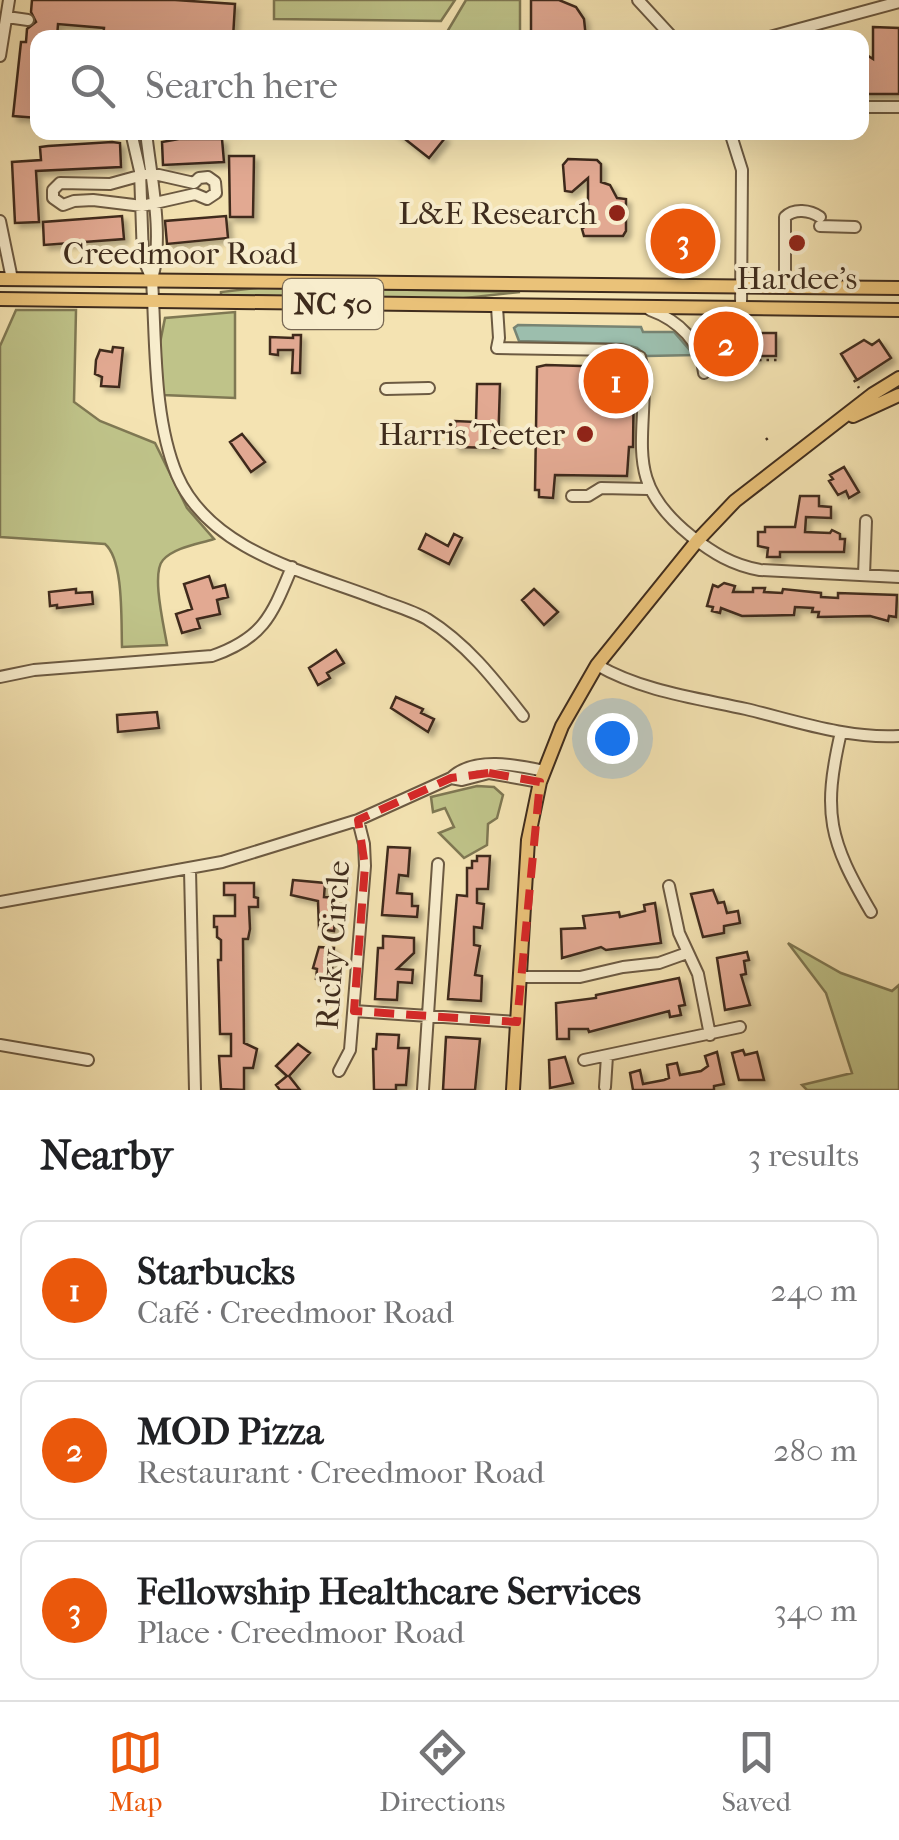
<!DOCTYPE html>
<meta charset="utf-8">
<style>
:root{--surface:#fff;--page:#f6f6f6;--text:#202124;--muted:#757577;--line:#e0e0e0;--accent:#ea580c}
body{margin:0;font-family:"IM FELL French Canon",serif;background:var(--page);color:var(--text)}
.you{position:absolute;left:612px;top:738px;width:35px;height:35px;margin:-25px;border:8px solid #fff;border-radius:50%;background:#1a73e8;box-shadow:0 0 0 15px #1a73e833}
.badge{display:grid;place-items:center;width:65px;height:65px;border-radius:50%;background:var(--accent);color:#fff;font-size:32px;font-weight:700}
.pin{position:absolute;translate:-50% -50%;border:5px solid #fff;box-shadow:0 2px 10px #0006}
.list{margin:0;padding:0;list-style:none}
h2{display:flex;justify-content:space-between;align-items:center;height:130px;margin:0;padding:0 40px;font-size:42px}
h2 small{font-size:32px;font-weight:400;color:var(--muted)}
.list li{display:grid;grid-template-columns:65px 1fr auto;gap:30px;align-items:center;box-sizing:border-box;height:140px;margin:0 20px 20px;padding:0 20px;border:2px solid var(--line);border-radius:20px}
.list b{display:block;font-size:38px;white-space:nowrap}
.list p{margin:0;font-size:32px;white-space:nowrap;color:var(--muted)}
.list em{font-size:32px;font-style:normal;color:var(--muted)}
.icon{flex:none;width:55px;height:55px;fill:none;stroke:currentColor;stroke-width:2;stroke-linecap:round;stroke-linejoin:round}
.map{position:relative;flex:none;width:899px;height:1090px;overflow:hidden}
.search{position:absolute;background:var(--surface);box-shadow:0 10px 40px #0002;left:30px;right:30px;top:30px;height:110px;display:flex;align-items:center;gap:25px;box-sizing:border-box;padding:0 35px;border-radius:20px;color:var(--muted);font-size:38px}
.sheet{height:610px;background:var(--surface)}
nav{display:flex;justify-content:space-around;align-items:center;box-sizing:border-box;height:140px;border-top:2px solid var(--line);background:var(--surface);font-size:28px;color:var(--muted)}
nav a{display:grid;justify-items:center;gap:5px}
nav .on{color:var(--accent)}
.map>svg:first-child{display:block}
.green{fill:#bfc389;stroke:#7f7853;stroke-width:2.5}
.water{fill:#9cbead;stroke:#778473;stroke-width:2.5}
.building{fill:#e2a992;stroke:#3f2c1d;stroke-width:2.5;filter:url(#shadow)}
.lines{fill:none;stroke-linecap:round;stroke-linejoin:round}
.minor-casing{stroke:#6c5a42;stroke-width:14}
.major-casing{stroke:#3f2c1d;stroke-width:16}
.path{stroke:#3f2c1d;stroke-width:2.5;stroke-dasharray:2.5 5;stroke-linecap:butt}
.minor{stroke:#f8edcd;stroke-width:10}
.major{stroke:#eac279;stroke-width:12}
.marked{fill:none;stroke:#d62828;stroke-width:8;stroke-dasharray:20 12;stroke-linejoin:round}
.poi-dot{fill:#8f2418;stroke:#f8edcd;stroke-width:4}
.labels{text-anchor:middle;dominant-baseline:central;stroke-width:8;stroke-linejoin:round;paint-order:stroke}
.shield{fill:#f8edcd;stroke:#766652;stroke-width:2.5}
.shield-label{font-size:30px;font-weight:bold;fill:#3f2c1d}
.poi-label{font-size:32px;fill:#3f2c1d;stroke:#f8edcd;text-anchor:end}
.street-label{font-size:32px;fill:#3f2c1d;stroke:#f8edcd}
</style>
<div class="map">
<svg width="899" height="1090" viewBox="0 0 899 1090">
<defs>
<filter id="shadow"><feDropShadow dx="4.5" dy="4.5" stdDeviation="2.5" flood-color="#0004"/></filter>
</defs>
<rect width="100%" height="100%" fill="#f4e3b2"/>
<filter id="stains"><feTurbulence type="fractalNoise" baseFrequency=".002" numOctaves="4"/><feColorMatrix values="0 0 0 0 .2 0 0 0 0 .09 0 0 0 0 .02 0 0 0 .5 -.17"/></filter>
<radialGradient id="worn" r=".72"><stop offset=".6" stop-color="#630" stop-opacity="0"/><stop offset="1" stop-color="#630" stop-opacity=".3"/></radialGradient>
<path class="green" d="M274,0H455L441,21L274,19Z
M466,0H520V37H444Z
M264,287L520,292L448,300L221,295V292Z
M16,310H76L74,402L100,421L155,443L187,508L214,539C199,544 175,547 163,560C151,573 164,626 167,645L122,647C121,621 124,560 105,544L0,537V346Z
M235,312V398L163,395L160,343L165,318Z
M477,786L494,787L503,795L497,818L488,824L487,845L464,858L439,833L454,827L445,808L433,812L431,797Z
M788,943L841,973L892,991L899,985V1090H807L802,1085L852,1073L826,993Z"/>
<path class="water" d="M518,325L641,327L643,332H674L694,355L647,356L637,348L623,344L519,341L514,328Z"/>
<path class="building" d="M32,0H175L235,4L233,38H204V34L170,32V38H103L104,28L58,24L57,38H38V118L13,116L21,42H26L27,29L36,22L31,12Z
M531,0H559L576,7L584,19L586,38H531Z
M873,27L899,28V94H862V52L873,59Z
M396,132H438L445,138L429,158Z
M179,139H222L224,162L163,165L162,142Z
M112,142L120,143L121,167L36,171L39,222L15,223L12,162L41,160L40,147L48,146Z
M229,156H254L253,217H230Z
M568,159L597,160L601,164V182L610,185L617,198L626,199V231L623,236H584L582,229L588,224V178L572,192L565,191L563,165Z
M122,216L124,239L44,245L43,222Z
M226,216L228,238L167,244L165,221Z
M670,219H697V264L670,263Z
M719,333H776V356H719Z
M293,335H301L300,373H292L293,350H278V355L270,354V337L293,338Z
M864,340L872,345L879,340L891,358L857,380L841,354Z
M113,347L123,348L119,387L101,386L102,377L95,374L96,360L100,350L112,352Z
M546,365L618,367L634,371L633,447H629L627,476L555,475L553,498L539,497V490H535L537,367Z
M477,384H500L498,448L455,447V421L476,422Z
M242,434L265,462L251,472L230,442Z
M844,467L859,492L849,498L846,491L838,495L829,481L833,479L830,475Z
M800,496H819V506L831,507V518L806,517L805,532L830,533L832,530L840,534V539H845L844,552H780V557H767L768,548L758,546V532H765V527H795Z
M426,534L448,546L454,534L462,538L449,564L419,549Z
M209,576L213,588L225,585L228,597L217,600L220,614L197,619L200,628L182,633L176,614L192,609L184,584Z
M724,583L735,586L733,592H753V588H765L764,592L782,593L783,589L821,593V597L838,598V593L897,595L896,617L889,616L888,621L870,616L818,617L819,612H812L813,608L795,607L794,615L742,616L721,608L720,613L712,611L713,607L707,606L713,585L718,587Z
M76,589V593L92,592L93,604L57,608V605L50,606L49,592Z
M534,589L558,612L544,625L522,600Z
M336,650L344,663L327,673L330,678L318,685L309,668Z
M396,697L423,709L421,713L434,719L428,732L391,708Z
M157,712L159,728L118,732L117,715Z
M388,847L410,848L408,876L399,875L397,893L412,894V906H418L417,917L382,915Z
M477,856H490L488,889H477V903L484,904L482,928L474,927V945L480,946L475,975L482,976L481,1001L448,999L457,895L467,896V868H472V861H477Z
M293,880L325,883L324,897L337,898L334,931L319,929L318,901L291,895Z
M224,883H254V897L258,898V907H249L250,929L248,939H243L244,1043L257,1049L253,1068H244V1090L221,1089L219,1056H231V1034H220L218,960H221V940L217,937V927H214V916H235V895H224Z
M713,890L718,903L724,902L727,913L738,911L740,923L724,926V933L703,937L691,894Z
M655,903L661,943L606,950L601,947L562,958L561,929L585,928L583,916L619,912L620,917L645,911L644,905Z
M383,936L414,938V953L397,969L413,970L412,983L398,982L397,1000L375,999L378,948H383Z
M319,947L334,948L331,981L316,979L317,969L313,968Z
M747,952L749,960L744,961L746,974L741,975L750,1005L725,1010L717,958Z
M679,978L685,1005L679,1006L681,1015L670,1017L669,1011L589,1032L588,1029H569V1039H557L556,1003L596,998V995Z
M377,1034L399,1035L398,1048H409L406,1085H396V1090H374L373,1049H376Z
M446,1037L480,1039L475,1090H443Z
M298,1044L310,1053L289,1076L300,1090H280L276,1085L287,1076L276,1066Z
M743,1050L745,1055L757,1052L764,1080H739L732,1053Z
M717,1052L724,1084L714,1086V1090H633L630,1073L640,1070L643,1084L664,1080L669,1078L667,1065L677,1063L680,1075L701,1071L708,1066L705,1056Z
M565,1057L573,1083L550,1088L549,1060Z"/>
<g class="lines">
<defs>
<path id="minor" d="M638,0L673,38
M7,17L28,20
M766,38L899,2
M0,56L9,0
M862,107H899
M131,132L140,171L143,258L152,279
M146,132C151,178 164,235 152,280C156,341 153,418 177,475C211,554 313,573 385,602C399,607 415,612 427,619C467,644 494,679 523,716
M730,132L742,170L741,309
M150,173L194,183L199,178L208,177L215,182L216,193L207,199L195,194L142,206L93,200L74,201L63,205L53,198V190L60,183L110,184Z
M0,221L12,279
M820,226L855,227
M785,270V217C794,208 810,210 820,217
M497,307L499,338L497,348L621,350L640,357L644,373C645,448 625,483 691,536C713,553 732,565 760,570L899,577
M650,310C678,320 702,343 704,373
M386,389L429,388
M572,496H588L601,488L648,489
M864,575L866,521
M597,665C642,691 696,698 746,709C796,721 847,739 899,736
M0,677L34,670L212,656C264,638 272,615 292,567
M841,732C822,814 829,840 871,912
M451,778L462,780L489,773L540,782
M190,870L195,1090
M669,886L679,933L698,974L710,1035
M0,902L222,862L358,820L451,778C474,756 516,765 544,771
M520,977H580L623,967L659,963L687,953
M354,1011L517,1022
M0,1045L88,1060
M584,1060L740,1027
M339,1071L350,1050L365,866L364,844L358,820
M605,1087L607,1056
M423,1090L438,864"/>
<path id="major" d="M0,279L899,288
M0,299L899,310
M853,416L899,395
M513,1090L528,840L540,782L562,726L597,665L697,541L735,501L873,394L899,378"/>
</defs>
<use href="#minor" class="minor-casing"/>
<use href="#major" class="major-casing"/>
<path class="path" d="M714,360H777L776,357
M854,380L859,388
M766,438L770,443"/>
<use href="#minor" class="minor"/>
<use href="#major" class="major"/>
</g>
<path class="marked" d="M489,773L540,782L517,1022L354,1011L365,866L358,820L451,778Z"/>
<g class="poi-dot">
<circle cx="617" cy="213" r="10"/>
<circle cx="797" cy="243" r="10"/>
<circle cx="585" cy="434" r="10"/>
</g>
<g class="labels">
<rect class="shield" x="283" y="279" width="100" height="50" rx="8"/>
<g class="shield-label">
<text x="333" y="304">NC 50</text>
</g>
<g class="poi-label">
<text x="597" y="213">L&amp;E Research</text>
<text x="797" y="278" text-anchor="middle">Hardee's</text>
<text x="565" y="434">Harris Teeter</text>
</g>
<g class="street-label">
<text x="180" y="253">Creedmoor Road</text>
<text transform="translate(333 945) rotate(-86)">Ricky Circle</text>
</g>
</g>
<rect width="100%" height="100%" filter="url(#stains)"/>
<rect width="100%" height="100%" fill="url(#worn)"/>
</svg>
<div class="you"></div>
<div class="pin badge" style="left:616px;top:381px">1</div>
<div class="pin badge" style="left:726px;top:344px">2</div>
<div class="pin badge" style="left:683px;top:241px">3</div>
<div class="search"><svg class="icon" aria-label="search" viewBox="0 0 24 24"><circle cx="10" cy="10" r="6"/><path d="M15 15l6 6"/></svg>Search here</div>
</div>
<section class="sheet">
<h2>Nearby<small>3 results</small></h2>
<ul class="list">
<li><span class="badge">1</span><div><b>Starbucks</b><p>Café · Creedmoor Road</p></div><em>240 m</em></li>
<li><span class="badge">2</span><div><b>MOD Pizza</b><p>Restaurant · Creedmoor Road</p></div><em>280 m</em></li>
<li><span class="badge">3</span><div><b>Fellowship Healthcare Services</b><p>Place · Creedmoor Road</p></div><em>340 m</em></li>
</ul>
</section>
<nav>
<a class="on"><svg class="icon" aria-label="map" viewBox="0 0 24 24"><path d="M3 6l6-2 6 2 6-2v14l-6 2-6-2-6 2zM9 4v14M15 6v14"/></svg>Map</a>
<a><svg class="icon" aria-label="directions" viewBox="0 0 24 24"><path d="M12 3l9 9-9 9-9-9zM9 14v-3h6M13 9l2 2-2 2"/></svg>Directions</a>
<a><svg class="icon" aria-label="saved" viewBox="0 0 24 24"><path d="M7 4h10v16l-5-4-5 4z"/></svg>Saved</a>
</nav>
